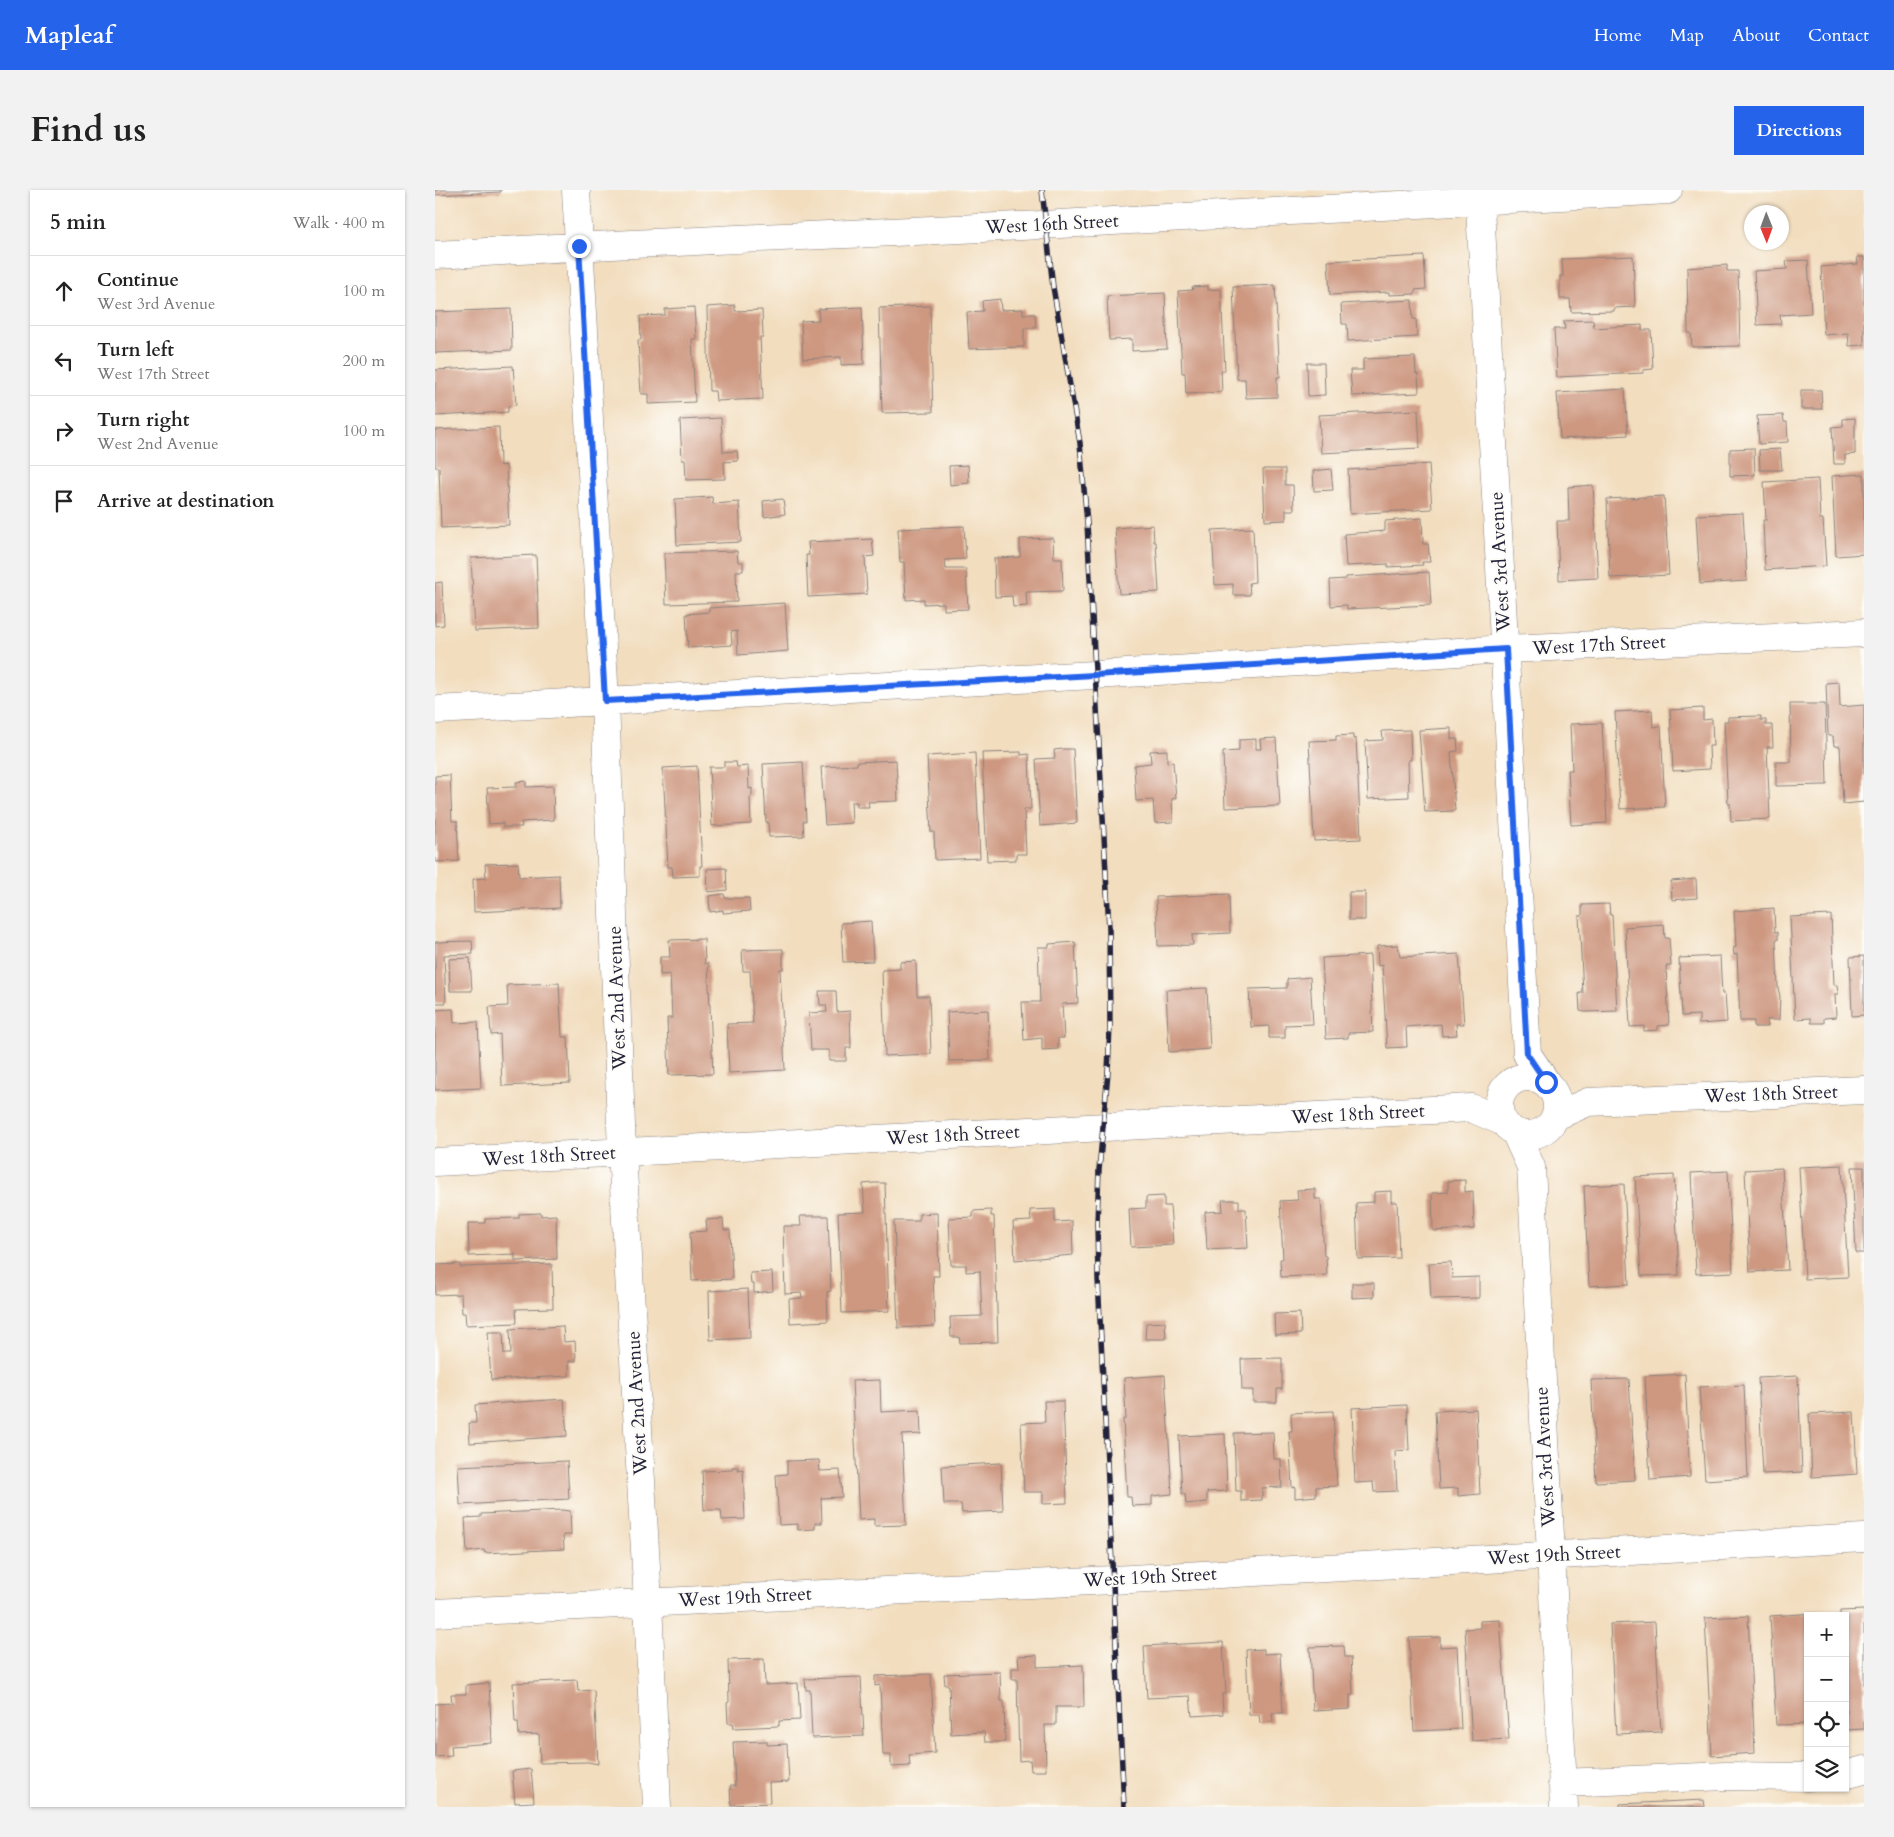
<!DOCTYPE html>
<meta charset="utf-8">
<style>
:root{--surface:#fff;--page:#f2f2f2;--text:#222;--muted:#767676;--line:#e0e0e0;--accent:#2563eb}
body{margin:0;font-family:Cardo,serif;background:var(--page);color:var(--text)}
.controls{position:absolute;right:15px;bottom:15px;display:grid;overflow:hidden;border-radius:0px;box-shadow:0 1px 4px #0004}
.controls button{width:45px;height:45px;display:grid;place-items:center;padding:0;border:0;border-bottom:1px solid var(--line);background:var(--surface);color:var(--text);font:25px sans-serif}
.compass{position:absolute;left:1309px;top:15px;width:45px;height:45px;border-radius:50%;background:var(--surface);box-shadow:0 1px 4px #0004;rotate:179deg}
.stop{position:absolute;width:15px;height:15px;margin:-11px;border:4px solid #2563eb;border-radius:50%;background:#fff}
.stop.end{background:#2563eb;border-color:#fff;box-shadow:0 1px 5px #0008}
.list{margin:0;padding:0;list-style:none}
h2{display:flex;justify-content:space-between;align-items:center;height:65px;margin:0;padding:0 20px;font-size:21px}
h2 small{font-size:16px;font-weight:400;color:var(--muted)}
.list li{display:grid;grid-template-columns:32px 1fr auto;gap:15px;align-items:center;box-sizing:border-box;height:70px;padding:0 20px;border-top:1px solid var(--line)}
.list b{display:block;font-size:19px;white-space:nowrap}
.list p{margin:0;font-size:16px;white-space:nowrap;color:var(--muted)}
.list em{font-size:16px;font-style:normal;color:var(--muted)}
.icon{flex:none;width:28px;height:28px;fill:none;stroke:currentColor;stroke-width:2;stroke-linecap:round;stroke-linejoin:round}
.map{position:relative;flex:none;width:1429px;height:1617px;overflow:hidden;border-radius:0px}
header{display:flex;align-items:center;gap:30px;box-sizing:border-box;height:70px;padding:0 25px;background:var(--accent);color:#fff}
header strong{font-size:24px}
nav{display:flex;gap:28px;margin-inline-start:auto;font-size:18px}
.intro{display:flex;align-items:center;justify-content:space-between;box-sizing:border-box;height:120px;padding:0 30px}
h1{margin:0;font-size:35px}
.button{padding:12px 22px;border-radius:0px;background:var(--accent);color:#fff;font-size:18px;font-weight:700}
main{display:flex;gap:30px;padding:0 30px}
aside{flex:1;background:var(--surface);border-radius:0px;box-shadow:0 1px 4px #0004}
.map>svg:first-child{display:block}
.building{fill:#cd9780}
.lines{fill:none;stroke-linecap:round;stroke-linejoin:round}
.minor-casing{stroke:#8a807c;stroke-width:29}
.minor{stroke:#fff;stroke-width:28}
.rail-casing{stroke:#22223b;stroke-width:5.5}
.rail{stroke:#fdfcf7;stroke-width:4;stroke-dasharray:11;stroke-linecap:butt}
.route{stroke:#2563eb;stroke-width:6}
.labels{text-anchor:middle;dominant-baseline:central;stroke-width:4;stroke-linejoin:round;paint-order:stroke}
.street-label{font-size:19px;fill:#22223b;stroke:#fdfcf7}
</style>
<header>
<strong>Mapleaf</strong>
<nav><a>Home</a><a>Map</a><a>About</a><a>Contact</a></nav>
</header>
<div class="intro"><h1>Find us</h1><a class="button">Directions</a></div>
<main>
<aside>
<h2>5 min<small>Walk · 400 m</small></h2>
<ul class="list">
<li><svg class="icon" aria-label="ahead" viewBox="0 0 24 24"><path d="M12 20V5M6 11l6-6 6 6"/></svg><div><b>Continue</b><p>West 3rd Avenue</p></div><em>100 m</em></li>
<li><svg class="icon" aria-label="left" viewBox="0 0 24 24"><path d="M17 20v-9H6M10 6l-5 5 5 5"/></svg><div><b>Turn left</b><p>West 17th Street</p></div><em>200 m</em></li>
<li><svg class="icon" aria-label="right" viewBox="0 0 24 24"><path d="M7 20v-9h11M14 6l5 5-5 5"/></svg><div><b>Turn right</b><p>West 2nd Avenue</p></div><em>100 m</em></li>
<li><svg class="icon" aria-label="arrive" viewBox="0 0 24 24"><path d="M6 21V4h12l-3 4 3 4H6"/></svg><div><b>Arrive at destination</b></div></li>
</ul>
</aside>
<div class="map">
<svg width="1429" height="1617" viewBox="0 0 1429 1617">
<rect width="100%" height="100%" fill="#fdfcf7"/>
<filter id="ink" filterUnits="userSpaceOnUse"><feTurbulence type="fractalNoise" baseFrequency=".02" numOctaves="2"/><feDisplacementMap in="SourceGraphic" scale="10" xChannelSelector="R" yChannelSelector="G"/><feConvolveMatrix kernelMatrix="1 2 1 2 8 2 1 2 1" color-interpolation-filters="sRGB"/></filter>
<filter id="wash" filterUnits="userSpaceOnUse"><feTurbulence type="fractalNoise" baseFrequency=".0096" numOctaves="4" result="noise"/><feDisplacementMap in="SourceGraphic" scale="20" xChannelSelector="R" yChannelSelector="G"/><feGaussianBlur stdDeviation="1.12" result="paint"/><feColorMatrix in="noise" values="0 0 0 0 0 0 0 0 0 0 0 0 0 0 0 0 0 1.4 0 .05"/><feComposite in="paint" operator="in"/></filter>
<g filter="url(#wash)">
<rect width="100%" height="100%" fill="#f2ddbe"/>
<g id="blocks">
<path class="building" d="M0,0H66V2L0,5Z
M989,66L991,99L980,100V104L954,105V102L895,105L893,71Z
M1198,66L1200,117L1179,118V121L1136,122L1135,109H1125V86H1128L1127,69Z
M1422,67H1429V155L1414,156L1413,143L1389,145L1386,77L1423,74Z
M1373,70L1376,123L1345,125L1346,134L1322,135L1319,81L1352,79L1351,71Z
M1292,75V81H1303L1305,156L1257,157L1256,143H1253L1252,78Z
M840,95L845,187H842V207L811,208L810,189H802L798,97Z
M773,96V100L786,99L790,181H786L787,202L751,204L750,183H747L743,101L758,100L757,97Z
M730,103L732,159L697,161V149L674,150L672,106Z
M565,109L566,120L588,119V124H600L601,138H589V157L534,159L532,122L548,121L547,111Z
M977,110L978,129H981L982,147L913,151L912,134H907L906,114Z
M300,115V121L327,120L328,147H325L328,209L281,211L280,201H274L272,117Z
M495,116L498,222L447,223L444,118Z
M259,117L261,149H257L260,212L213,214V204H206L203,150H206L205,126L230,125V119Z
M427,117L429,174L406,175V167L368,169L366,131L384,130L383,119Z
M76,119L77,160L0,163V122Z
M1158,130L1159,138L1207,135V140H1216L1218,179L1208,180V183L1122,187L1119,139H1130L1129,131Z
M980,167L981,184H983L984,203L917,206L915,180H928V169Z
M872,173H889L890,205L873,206Z
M78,176L81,215L73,216V222L0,226V180Z
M1190,199L1193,245L1125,249L1122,203Z
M1366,200H1386L1387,219H1366Z
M983,220L985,258L886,263L884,225Z
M1348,225L1349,232H1352L1353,252L1324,254L1322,226Z
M286,228L288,262L302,261L303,271L289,272L290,289L251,290L250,270H247L245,230Z
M1420,228V264L1410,265V274H1399L1397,237L1408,236V229Z
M64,237L65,276L71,275L74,335L6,338L4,277H0V240Z
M1319,258L1320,285L1295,286V259Z
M1345,259L1347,280H1325L1324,260Z
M994,274L997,319L915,324L913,280Z
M533,275L534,293L515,295L514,276Z
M828,279H850V295H858L859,320H851V330L830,331Z
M896,279L898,300L879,301L878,281Z
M1429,284V364L1401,366L1397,286Z
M1383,289L1385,329H1388L1391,376L1330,380L1328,330H1331L1329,292Z
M1158,295L1163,388L1124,390L1122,331H1134L1133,297Z
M1229,306L1234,385L1175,388L1172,309Z
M277,307L278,314L304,312L306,352L242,355L240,309Z
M348,309L350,324L329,327L328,311Z
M1308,323L1312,391L1265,394L1261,325Z
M987,328L988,354H993L995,372H987L988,375L971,376L953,377V374L911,376L909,344L950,341V331Z
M718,335L719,352H721L724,402L684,404L680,338Z
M529,336L531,369L510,370L511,379H531L533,419L509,420V413L489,414V409L471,410L469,372H465L463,339Z
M818,338L820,392L814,393L815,405H798V394L780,395L777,340Z
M618,348L619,368H627L628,401L591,402L592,416L578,417L577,406L560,407L559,368L585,367V349Z
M437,349L439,366L430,367L432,404L373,407L371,365H374L373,352Z
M302,361L303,372H308V381H301L302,412L231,414L229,363Z
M101,365L104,438L40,441L36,368Z
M994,382L996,415L912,419V415L896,416L895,390L911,389V387Z
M7,392L9,435L0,436V393Z
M350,413L353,461L303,465L302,441L296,442L297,455L253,458L251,424L274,422V418Z
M1404,492L1405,517L1429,515V612L1408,614L1405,556H1399L1398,546H1393L1391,493Z
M1355,514H1390L1392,595L1341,596V572H1356Z
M1268,518V530L1277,529L1278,556H1274L1275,579L1238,581L1235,520Z
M1217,520L1218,537L1226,536L1230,617L1185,619L1180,522Z
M1326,526V530H1331V535H1337L1338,557H1332L1335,629L1296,631L1295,613H1293L1289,531H1293V527Z
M1167,533L1172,633L1136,635L1133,580H1137L1135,534Z
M1016,538V549H1022L1023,561L1016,562L1020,621L990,622L984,540Z
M975,540L976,570H973L974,607L933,609L930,551L948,550L947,541Z
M918,545V549L921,548L926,649L879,651L874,551L901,550V546Z
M841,548L845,616L790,618L788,562L804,561V550L821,549V559H826L825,549Z
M628,559H638L642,633L605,636L601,569L620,568L619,560Z
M732,560V573L738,572L741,608L737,609L738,632L720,633L718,610L701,611L699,575L716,573L715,561Z
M586,562V565L594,564L596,619H589L591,664H581V670L552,671L547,563Z
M540,563L545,668L500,670L499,642H496L492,566Z
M461,570L463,611L433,612L434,617H422V612H416L417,633L390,635L386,577L422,575V572Z
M289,572H301L302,577L313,576L314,599L317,598V606L315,607L316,634L277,636L274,577H289Z
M368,572L371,631H368L369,646L334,647L333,632H331L328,574Z
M262,576L267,676H265V686L238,687L237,677H233L228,578Z
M15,585L17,631H22L24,671L0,672V586Z
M91,591V597L118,596L119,630L86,632L87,637H68V633L54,634L52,598L81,597V592Z
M83,673L84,687L124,685L125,718L39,722L38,689L51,688L50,674Z
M291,678L292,700L273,702L272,679Z
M1261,689L1262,708L1237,710L1236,691Z
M914,702H930V730H914Z
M289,704L290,708H314L315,721L288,723V720L275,722L274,706Z
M794,704L795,743L757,745L758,755L723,756L721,707Z
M1174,714L1175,725H1177L1182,821L1150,822L1145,821L1144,803H1148L1144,726H1147V715Z
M1339,718L1340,742H1343V750H1341L1343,798L1345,806L1344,830H1332L1333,837H1319V831H1305L1302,764L1299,765L1298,758L1301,757L1299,721Z
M1396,725L1399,795H1402L1403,804H1400L1401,827L1389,828V833H1376V828L1360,829L1355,727Z
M436,731L438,771L408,772L406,733Z
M1229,734L1230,748H1234L1236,776H1231L1234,835L1223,836V840L1209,841V836L1195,837L1190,737Z
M269,749L270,774L273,773L278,884L234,885L232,828H237L235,784L225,785V767H235L234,750Z
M37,751L38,764L9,765L11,813H0V752Z
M640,752L643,813L627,814L629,848H623V859L607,860V848L589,850L587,812H605L603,757H614V754Z
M963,755L965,767L1024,764L1029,834H1021L1022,845L1007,846L1006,834L971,837L972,857L952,858L947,775L943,776L942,756Z
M348,759V779H345L350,880L294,883L292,834L318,833L315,781H308L307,760Z
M935,765L938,842L913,843V848L891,849L887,768Z
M1285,766L1287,804H1290L1292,832L1264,834V825L1247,826L1244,768Z
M1429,766V825L1417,826L1415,767Z
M35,768L37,801H15L14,769Z
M481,771L482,806H494L496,864L450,866L447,780L465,779V772Z
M875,787L878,834L850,835V848H834V836L816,837L814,799L852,798V789Z
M124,793L127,847H133L135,893L67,896L65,844L56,845L54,817L73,816L72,795Z
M772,798L775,859L734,862L731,800Z
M384,801H401L402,822L415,821L416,858H411V871H394V860H376L374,823L392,822L391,815H385Z
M18,819L19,833L43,832L46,898L0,900V820Z
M553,820L555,870L514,871L512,822Z
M1407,975L1413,1087L1370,1089L1364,977Z
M1417,977H1429V1063H1421Z
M1347,978L1353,1080L1315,1082L1310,980Z
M1293,981L1298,1082L1261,1084L1256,983Z
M1239,985L1244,1085L1206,1086L1200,987Z
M1030,990V1002L1038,1001L1039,1039L998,1041L997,1003L1013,1002V991Z
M439,993H450L454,1121L407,1123L403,1023L430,1022L428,994Z
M1189,994L1194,1094L1154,1096L1149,996Z
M880,999V1009H886L889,1066H891L892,1085L846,1087L845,1069H848L845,1011L863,1010L862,1000Z
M956,1001V1012H962L964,1068L923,1069L921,1013L939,1012V1002Z
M729,1006V1016H735L738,1055L696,1057L694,1019L711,1018V1007Z
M787,1010H804V1019H811L813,1058L772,1060L770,1022L788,1021Z
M620,1019V1032L637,1031L638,1065L580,1070L578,1032L596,1031L595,1020Z
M556,1020V1026H559L563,1152L525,1153L524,1147H516L515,1127L547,1126L545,1081L531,1082V1075H516L514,1028L538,1027V1021Z
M106,1023V1026L121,1025L122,1069L80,1071V1064L34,1066L33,1033H50V1029L84,1028V1024Z
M502,1023L504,1086H498L500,1136L463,1138L459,1031H484V1024Z
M365,1026H393L396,1101L392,1102L393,1131L355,1133L354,1109L367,1108L366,1103L350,1104L348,1036H366Z
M288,1029L289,1040H295L297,1089L257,1091L255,1042L272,1041L271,1030Z
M1016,1072L1017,1088L1044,1087V1108L996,1109L994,1073Z
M25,1074V1077L117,1074L118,1118L81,1119L82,1133L31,1135L30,1123H27L26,1104L0,1105V1075Z
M337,1082L338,1101L319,1103V1094H316L315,1083Z
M917,1093H939V1107L917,1108Z
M313,1099L315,1148L275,1150L274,1101Z
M865,1123L866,1144L840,1145L839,1124Z
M730,1132L731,1149H710L711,1133Z
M128,1136L129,1152L140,1151L141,1171H134V1186L56,1190L53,1142H68L69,1164H76L75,1139Z
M847,1168V1199H842V1212H818V1200H807L806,1169Z
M1250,1184L1255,1287L1215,1290L1210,1186Z
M730,1185L737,1304L717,1306V1315L697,1316L696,1307H692L688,1229H691L689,1188Z
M1363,1186L1367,1282L1328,1284L1323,1188Z
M1194,1189L1200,1290L1161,1292L1156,1190Z
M445,1190L446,1222L485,1220L486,1244L467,1245L471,1335L439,1336V1329L424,1330L417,1191Z
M1309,1195L1313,1287L1270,1290L1264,1197Z
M129,1209L132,1246L35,1253L34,1233H41L40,1215Z
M609,1211H628L632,1313L608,1314V1302H589L586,1233L610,1232Z
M972,1215L974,1260L960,1261L962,1301L939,1302L938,1292L920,1293L917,1218Z
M1041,1219L1045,1304L1023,1306V1298L1004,1299L1000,1221Z
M898,1221L902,1296L881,1297V1306L860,1308V1297L857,1298L854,1241H857L856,1223Z
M1419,1222L1422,1284L1377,1287L1374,1224Z
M838,1242L839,1269H846L847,1297L827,1298V1310L806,1311V1301H801L799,1243Z
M790,1244L792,1301L772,1302V1312L751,1314L750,1304H747L744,1246Z
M384,1270L385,1281L405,1280L407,1307L386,1308L387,1333H380V1339L363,1340V1334L344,1335L341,1285L352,1284V1271Z
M132,1271L134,1309L25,1315L23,1276Z
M566,1273L568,1321L527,1323L526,1314H509L507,1276Z
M297,1277H303V1280L308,1279L310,1329L287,1330L286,1320H269L267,1281L297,1280Z
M127,1320L135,1321L136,1345H128L129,1359L50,1363L49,1360L32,1362L30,1328L46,1327V1324Z
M1429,1420V1539L1411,1540L1410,1426H1405V1421Z
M1381,1423V1426H1373V1534L1341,1535L1335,1426Z
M1313,1426L1320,1563L1277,1566L1270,1428Z
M1065,1430L1074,1549L1037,1551L1030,1439L1045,1438V1431Z
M1220,1432L1226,1542L1181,1544L1175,1434Z
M1005,1447V1457L1022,1456L1026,1539L979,1541L974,1448Z
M788,1452L791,1504H787L788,1524L757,1526L755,1506L712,1508L709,1456Z
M909,1456L910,1467H916L918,1505H915V1519L878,1521L875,1457Z
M829,1459V1464L845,1463L848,1523H837L838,1532L825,1533L824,1525H814L811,1460Z
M602,1465V1477L648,1475L649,1517H621V1535H610L611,1581H596L595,1570L584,1571L582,1489H577V1478H584L583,1466Z
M329,1469L330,1495L363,1493L365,1530L344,1531V1536L299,1538L298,1533H293L292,1513L294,1512L293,1470Z
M565,1482L566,1511H569L570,1552H550L549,1542L516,1544L514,1495H510L509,1484Z
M496,1484L500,1563L474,1565L475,1576L456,1577V1565H448L445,1495L440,1496V1486Z
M426,1487L429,1546L377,1548L375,1500H371L370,1489Z
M142,1490L143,1501L159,1500L163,1574L153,1572L105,1573L104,1544L84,1545L83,1532H80L78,1493Z
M54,1493L57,1553L16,1556L17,1566L0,1567V1514L17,1513L16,1504H31V1495Z
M332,1551V1555L352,1554L354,1592L334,1593L335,1613L296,1615L295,1596H300L298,1552Z
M96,1579L99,1612L80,1613L77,1581Z
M1269,1610L1270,1617H1185V1614Z"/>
</g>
</g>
<g filter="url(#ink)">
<use href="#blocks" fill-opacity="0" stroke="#8a807c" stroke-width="1"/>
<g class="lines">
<defs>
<path id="minor" d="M141,0L170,511L187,962L213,1412L222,1617
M1044,0L1092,864L1111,892
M0,65C202,52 405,45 607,35C816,25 1024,10 1233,0
M0,520L660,485L1071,459L1429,443
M1064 916a29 29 0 1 1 58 0a29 29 0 1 1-58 0Z
M1121,926L1153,912L1429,900
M1080,942L1096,977L1129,1617
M0,972L1036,918L1069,932
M0,1423L678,1390L1429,1348
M1410,1585L1429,1580
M1127,1593L1291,1586L1373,1587"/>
</defs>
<use href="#minor" class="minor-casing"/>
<use href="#minor" class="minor"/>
<defs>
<path id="rail" d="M607,0L618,97L645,253L652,333L674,738L675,835L673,882L664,980L662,1033L663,1088L689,1617"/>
</defs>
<use href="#rail" class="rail-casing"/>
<use href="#rail" class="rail"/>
</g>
</g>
<g class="lines" filter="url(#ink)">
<path class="route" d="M144,56L170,511L660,485L1071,459L1092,864L1111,892"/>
</g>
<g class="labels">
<g class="street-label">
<text transform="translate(617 34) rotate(-3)">West 16th Street</text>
<text transform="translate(1065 372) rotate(-93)">West 3rd Avenue</text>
<text transform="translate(1164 455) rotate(-3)">West 17th Street</text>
<text transform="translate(182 808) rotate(-92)">West 2nd Avenue</text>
<text transform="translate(1336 904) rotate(-2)">West 18th Street</text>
<text transform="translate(923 924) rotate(-3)">West 18th Street</text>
<text transform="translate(518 945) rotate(-3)">West 18th Street</text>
<text transform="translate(114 966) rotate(-3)">West 18th Street</text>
<text transform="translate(202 1213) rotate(-93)">West 2nd Avenue</text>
<text transform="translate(1110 1267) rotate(-93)">West 3rd Avenue</text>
<text transform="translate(1119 1365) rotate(-3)">West 19th Street</text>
<text transform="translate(715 1387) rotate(-3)">West 19th Street</text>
<text transform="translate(310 1407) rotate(-3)">West 19th Street</text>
</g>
</g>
</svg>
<div class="controls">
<button>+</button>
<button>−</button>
<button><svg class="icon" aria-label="locate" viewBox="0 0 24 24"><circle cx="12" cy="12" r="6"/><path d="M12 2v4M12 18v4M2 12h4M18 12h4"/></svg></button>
<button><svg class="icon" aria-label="layers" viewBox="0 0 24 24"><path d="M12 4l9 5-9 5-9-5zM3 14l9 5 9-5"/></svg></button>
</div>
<svg class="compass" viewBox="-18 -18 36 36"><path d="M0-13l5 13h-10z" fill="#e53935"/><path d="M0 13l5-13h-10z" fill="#767676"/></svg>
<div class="stop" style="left:1111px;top:892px"></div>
<div class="stop end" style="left:144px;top:56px"></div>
</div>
</main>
